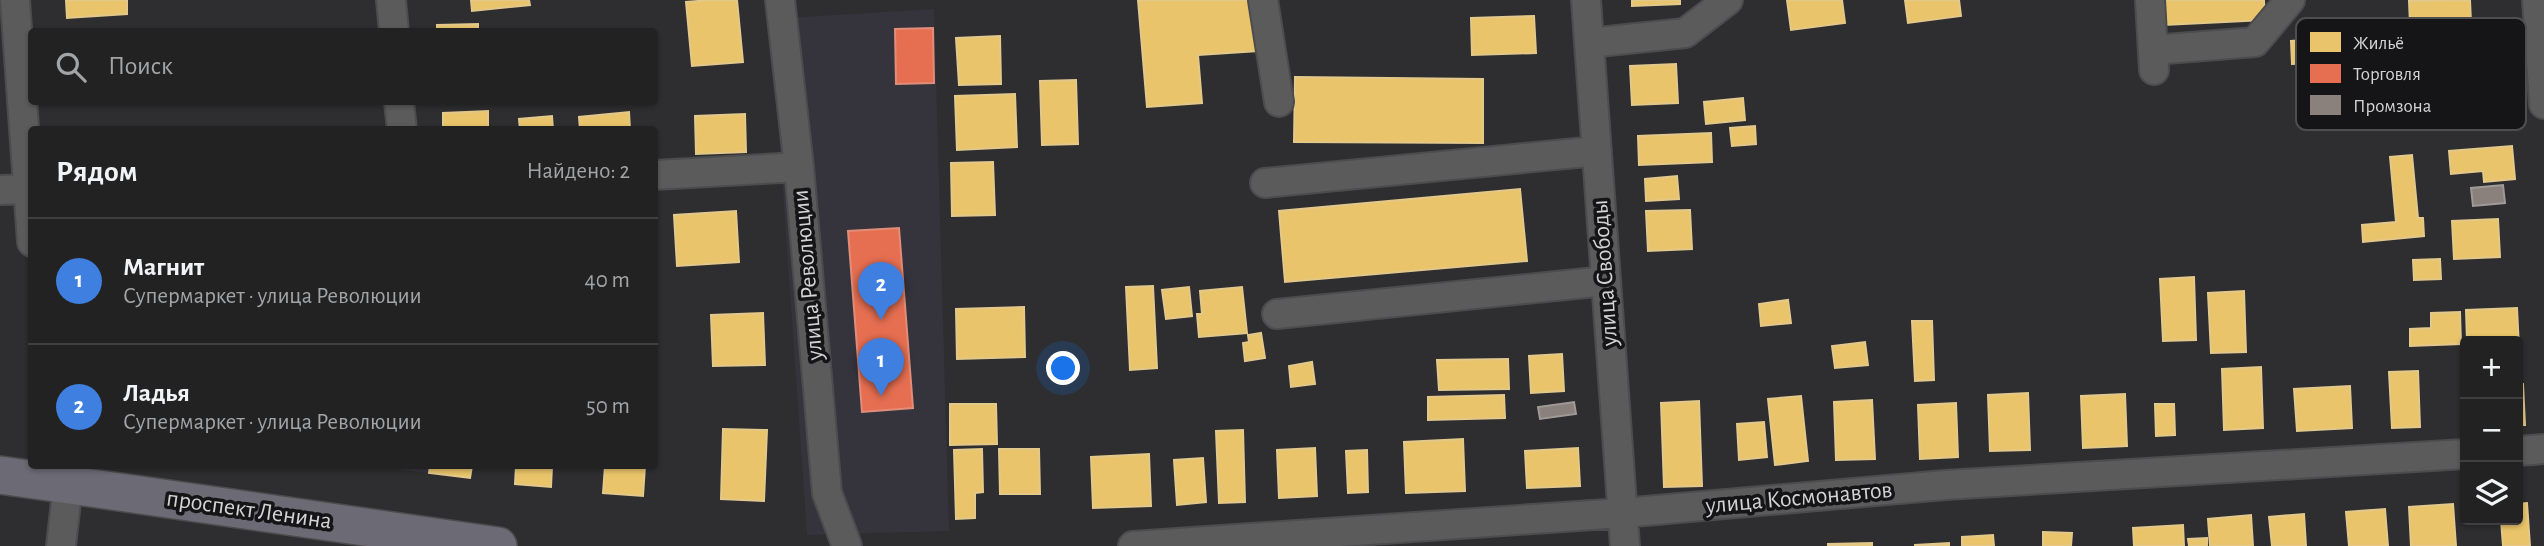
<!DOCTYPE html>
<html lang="ru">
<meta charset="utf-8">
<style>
:root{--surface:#222223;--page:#2a2a2b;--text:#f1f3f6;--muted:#a2a4a6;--line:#3f3f41;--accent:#8c9099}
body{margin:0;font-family:"Alegreya Sans",sans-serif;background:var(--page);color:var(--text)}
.controls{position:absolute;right:21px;bottom:21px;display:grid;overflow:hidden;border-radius:7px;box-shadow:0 2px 5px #0004}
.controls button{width:63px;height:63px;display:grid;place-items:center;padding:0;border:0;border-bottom:2px solid var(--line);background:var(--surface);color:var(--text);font:35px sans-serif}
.you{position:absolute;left:1064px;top:369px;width:24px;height:24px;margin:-18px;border:5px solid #fff;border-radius:50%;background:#1a73e8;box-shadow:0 0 0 10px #1a73e833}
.badge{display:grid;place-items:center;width:46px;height:46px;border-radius:50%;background:var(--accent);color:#fff;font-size:23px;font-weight:700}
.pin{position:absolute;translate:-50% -58px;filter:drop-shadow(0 2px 4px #0008)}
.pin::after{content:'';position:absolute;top:37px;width:24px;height:21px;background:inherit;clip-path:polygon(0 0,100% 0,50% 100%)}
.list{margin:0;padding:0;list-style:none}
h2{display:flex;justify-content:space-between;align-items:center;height:91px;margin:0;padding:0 28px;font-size:30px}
h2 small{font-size:23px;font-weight:400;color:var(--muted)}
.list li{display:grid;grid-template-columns:46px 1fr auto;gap:21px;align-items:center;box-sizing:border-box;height:126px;padding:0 28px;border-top:2px solid var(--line)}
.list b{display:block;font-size:26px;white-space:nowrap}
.list p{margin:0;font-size:23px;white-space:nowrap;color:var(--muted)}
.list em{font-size:23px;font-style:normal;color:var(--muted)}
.icon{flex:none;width:38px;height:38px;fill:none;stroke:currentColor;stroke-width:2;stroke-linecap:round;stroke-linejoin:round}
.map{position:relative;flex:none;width:2544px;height:546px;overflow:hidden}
.search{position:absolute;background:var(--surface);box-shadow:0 2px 5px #0004;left:28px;top:28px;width:630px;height:77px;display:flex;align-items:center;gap:18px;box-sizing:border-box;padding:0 24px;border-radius:7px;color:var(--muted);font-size:26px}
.panel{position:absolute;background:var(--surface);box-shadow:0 2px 5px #0004;left:28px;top:126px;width:630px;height:343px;border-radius:7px}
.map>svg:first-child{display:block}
.built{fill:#35343d}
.homes{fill:#e9c46a;stroke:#e2c88a;stroke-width:2}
.shops{fill:#e76f51;stroke:#e18d79;stroke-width:2}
.industry{fill:#8a817c;stroke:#a09997;stroke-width:2}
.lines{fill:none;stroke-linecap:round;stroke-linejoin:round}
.minor-casing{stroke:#4c4b4d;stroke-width:32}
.major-casing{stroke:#4c4b4d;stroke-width:40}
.minor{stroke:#5b5b5c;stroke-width:28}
.major{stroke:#6c6a74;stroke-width:37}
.labels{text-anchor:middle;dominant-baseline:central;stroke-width:7;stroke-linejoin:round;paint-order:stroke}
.street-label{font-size:24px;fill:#d3d2d5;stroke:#151517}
.key{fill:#151517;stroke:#4e4e50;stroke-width:2}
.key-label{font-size:19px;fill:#d3d2d5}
</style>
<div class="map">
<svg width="2544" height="546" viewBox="0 0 2544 546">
<rect width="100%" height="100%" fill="#2e2d2f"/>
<path class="built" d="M934,9L949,531L807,535L771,19Z
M371,466H430L429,473Z"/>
<path class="homes" d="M66,0H127V14L67,18Z
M471,0H529L530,5L472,11Z
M710,0H737L743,62L692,66L686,2Z
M1138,0H1254L1258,51L1198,55L1202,103L1147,107Z
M1632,0H1680V4L1632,6Z
M1787,0H1842L1845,23L1791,30Z
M1905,0H1959L1961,16L1908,23Z
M2163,0H2264L2265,20L2164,25Z
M2470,0L2472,45L2411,48L2409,1Z
M1534,16L1536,53L1472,55L1471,18Z
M478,24V32H437V25Z
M1000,36L1001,84L959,85L956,38Z
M2318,39L2319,63L2292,64L2291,41Z
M1676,64L1678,103L1632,105L1630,66Z
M1295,77L1483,79V143L1294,142Z
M1076,80L1078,144L1042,145L1040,81Z
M1015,94L1017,147L957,150L955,96Z
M1743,98L1745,120L1706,124L1704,102Z
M488,111V130H443V113Z
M629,112L630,130H580L579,117Z
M745,114L746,152L696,154L695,116Z
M552,116L553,130H520L519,119Z
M1755,126L1756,144L1732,146L1730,128Z
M1711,133L1712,162L1639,165L1638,136Z
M2512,146L2515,179L2484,182L2483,171L2451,174L2449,151Z
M2412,155L2418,218H2423L2424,236L2363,242L2362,225L2396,222L2390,157Z
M993,162L995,215L952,216L951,163Z
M1677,176L1679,199L1646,201L1645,179Z
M1520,189L1527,261L1285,282L1279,211Z
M1690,210L1692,249L1648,251L1646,211Z
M736,211L739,262L677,266L674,215Z
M2498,219L2500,257L2454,259L2452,221Z
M2440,259L2441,279L2414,280L2413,260Z
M2194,277L2196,340L2163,341L2160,279Z
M1153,286L1157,368L1130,370L1126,287Z
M1189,287L1192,316L1166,319L1162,290Z
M1242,287L1247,333L1199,337L1197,314H1202L1200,291Z
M2244,291L2246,352L2211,353L2208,293Z
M1788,300L1791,323L1761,326L1759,304Z
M1024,307L1025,357L957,359L956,309Z
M2517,308L2519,348L2518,341H2467L2466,310Z
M2460,312L2461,344L2410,346V329L2431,328V313Z
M763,313L765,365L713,366L711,315Z
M1912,321H1932L1934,380L1915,381Z
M1261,333L1265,358L1245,361L1243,343L1249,342L1248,335Z
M1865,342L1868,365L1835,368L1832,346Z
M1562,354L1564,391L1531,393L1529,356Z
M1508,359L1509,389L1439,390L1437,360Z
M1312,362L1315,384L1291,387L1289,366Z
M2261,367L2263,428L2224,430L2222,369Z
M2418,371L2420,427L2392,428L2389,372Z
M2518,384H2523L2525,425H2518Z
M2350,386L2352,428L2297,431L2294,389Z
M2028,393L2030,450L1990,451L1988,395Z
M2125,394L2127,446L2083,448L2081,396Z
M1504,395L1505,418L1428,420V397Z
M1801,396L1808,461L1775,465L1768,399Z
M1872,400L1875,459L1836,460L1834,402Z
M1699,401L1702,486L1664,487L1661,403Z
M1956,403L1958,457L1920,459L1918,405Z
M950,404H996L997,444L950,445Z
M2155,404H2174L2175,435L2156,436Z
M1764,422L1767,457L1739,460L1737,424Z
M723,429L767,430L764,501L721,499Z
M1243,430L1245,502L1219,503L1216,431Z
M1463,439L1465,491L1406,493L1404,442Z
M1315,448L1317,496L1279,498L1277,450Z
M1578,448L1580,486L1527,488L1525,451Z
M982,449L983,492L975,493V518L956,519L954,450Z
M999,449H1039L1040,494H1000Z
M1367,450L1368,492L1348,493L1346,451Z
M1149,454L1151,506L1093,508L1091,457Z
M1203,458L1206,502L1177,505L1174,460Z
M430,466H472L470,478L429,473Z
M516,466H552L551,487L515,484Z
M605,466H645L643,496L603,493Z
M2527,503L2530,546H2503L2501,520H2518V504Z
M2453,504L2456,546H2411L2409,507Z
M2385,509L2388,546H2349L2346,512Z
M2304,514L2306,546H2272L2269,517Z
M2251,515L2253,546H2210L2208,519Z
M2183,525L2184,546H2134L2133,528Z
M2043,532L2072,533L2071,546H2043Z
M1993,535L1994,546H1962V537Z
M2207,538V546H2189L2188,539Z
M1872,543V546H1828V544Z
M1949,543V546H1915V545Z"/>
<path class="shops" d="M933,28L934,83L896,84L895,29Z
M899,228L913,408L862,412L848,231Z"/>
<path class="industry" d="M2503,185L2505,203L2473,206L2471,188Z
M1574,402L1576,414L1540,419L1538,407Z"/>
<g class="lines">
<defs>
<path id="minor" d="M15,0L32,242
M391,0L394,32
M780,0L799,167L827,493L847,546
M1263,0L1279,102
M1586,0L1625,546
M2150,0L2154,70
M2537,0L2544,104
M1589,43L1685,33L1728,0
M2153,50L2255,42L2290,0
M399,102L402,130
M654,175L799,167
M1265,183L1597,151
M0,190L28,189
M1277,314L1606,281
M2518,451L2544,449
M61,546L68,484
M1133,546L1622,513L1945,485L2465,454"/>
<path id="major" d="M0,475L498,546"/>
</defs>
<use href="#minor" class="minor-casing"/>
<use href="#major" class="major-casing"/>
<use href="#minor" class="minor"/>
<use href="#major" class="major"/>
</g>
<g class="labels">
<g class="street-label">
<text transform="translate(1605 273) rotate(-94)">улица Свободы</text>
<text transform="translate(808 275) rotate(-95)">улица Революции</text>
<text transform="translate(1799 498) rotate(-5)">улица Космонавтов</text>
<text transform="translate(249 510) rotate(8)">проспект Ленина</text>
</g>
</g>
<rect x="2296" y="18" width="230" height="112" rx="10" class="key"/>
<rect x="2310" y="32" width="31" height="20" fill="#e9c46a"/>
<rect x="2310" y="64" width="31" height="19" fill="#e76f51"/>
<rect x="2310" y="95" width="31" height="20" fill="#8a817c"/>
<g class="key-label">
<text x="2353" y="49">Жильё</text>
<text x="2353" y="80">Торговля</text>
<text x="2353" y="112">Промзона</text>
</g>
</svg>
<div class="controls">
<button>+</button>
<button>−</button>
<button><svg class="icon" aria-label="layers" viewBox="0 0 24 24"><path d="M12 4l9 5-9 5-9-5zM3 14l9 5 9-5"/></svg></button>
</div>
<div class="you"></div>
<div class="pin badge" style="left:881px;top:396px;background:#3f7fe0">1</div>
<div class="pin badge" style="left:881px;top:320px;background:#3f7fe0">2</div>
<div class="search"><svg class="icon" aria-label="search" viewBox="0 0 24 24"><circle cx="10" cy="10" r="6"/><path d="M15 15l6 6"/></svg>Поиск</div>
<section class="panel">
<h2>Рядом<small>Найдено: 2</small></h2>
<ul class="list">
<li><span class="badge" style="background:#3f7fe0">1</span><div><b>Магнит</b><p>Супермаркет · улица Революции</p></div><em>40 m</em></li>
<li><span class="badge" style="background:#3f7fe0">2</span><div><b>Ладья</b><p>Супермаркет · улица Революции</p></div><em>50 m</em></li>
</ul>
</section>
</div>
